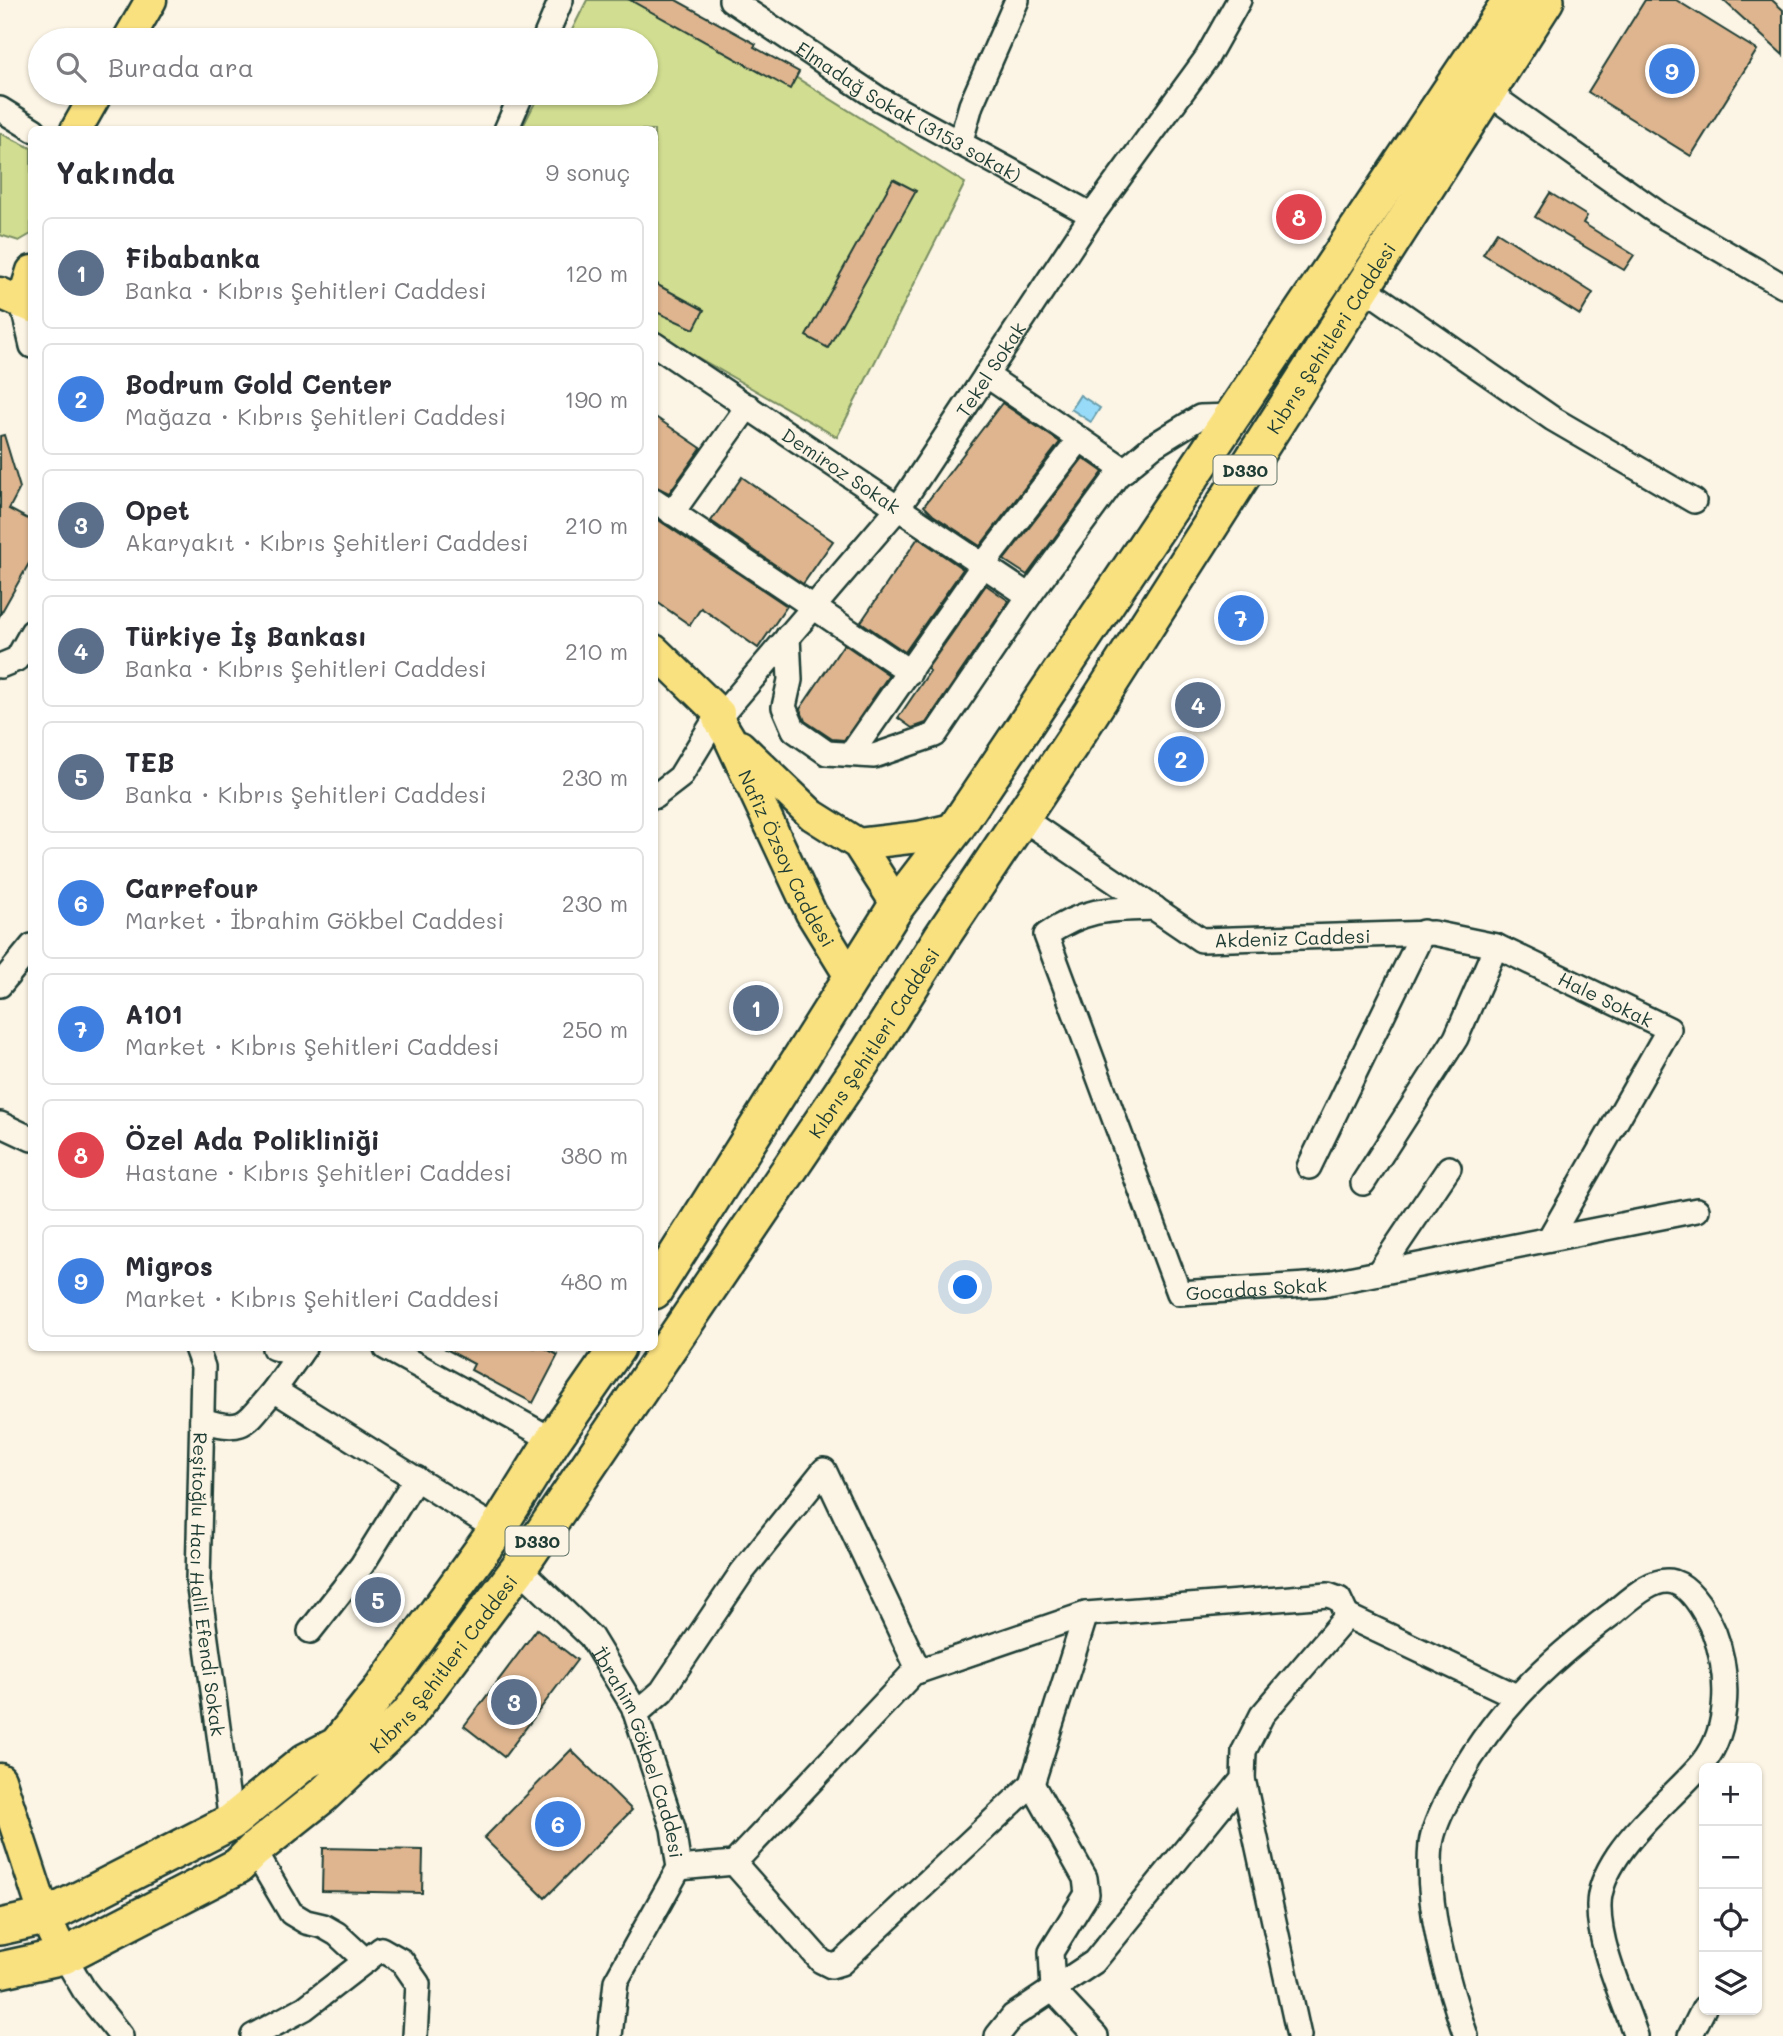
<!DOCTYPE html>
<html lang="tr">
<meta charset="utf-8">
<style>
:root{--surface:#fff;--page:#f7f7f7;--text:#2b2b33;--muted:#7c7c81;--line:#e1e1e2;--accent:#db2777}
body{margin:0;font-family:Mali,sans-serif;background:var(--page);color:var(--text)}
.controls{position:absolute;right:21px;bottom:21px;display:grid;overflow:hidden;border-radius:10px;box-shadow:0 2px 5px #0004}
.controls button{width:63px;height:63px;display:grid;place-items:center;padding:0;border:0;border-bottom:2px solid var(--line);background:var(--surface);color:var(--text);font:35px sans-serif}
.you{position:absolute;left:966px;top:1288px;width:24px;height:24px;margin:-18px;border:5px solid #fff;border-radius:50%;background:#1a73e8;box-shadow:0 0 0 10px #1a73e833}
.badge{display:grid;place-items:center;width:46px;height:46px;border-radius:50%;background:var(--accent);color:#fff;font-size:23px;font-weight:700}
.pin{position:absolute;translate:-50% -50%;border:4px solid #fff;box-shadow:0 2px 7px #0006}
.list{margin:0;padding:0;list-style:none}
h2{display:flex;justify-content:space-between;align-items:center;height:91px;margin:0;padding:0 28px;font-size:30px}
h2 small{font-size:23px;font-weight:400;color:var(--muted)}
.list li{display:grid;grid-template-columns:46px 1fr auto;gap:21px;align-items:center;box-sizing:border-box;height:112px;margin:0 14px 14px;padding:0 14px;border:2px solid var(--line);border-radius:10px}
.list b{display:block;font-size:26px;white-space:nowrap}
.list p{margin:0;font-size:23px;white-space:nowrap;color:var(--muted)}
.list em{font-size:23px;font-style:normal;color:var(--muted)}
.icon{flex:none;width:38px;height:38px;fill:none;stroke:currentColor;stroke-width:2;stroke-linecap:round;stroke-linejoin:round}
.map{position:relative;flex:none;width:1783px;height:2036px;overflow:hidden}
.search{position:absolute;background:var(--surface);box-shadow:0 2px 5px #0004;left:28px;top:28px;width:630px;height:77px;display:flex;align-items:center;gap:18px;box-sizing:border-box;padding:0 24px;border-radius:38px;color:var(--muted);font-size:26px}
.panel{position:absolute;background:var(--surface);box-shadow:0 2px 5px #0004;left:28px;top:126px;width:630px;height:1225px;border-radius:10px}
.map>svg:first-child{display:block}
.green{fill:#d1dd90;stroke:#788d62;stroke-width:2}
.water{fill:#97dbf9;stroke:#679caa;stroke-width:2}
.building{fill:#deb58f;stroke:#1f3d34;stroke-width:2}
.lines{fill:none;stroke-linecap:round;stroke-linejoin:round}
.minor-casing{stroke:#1f3d34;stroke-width:28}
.major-casing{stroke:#1f3d34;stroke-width:35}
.highway-casing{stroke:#1f3d34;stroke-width:40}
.minor{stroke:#fcf5e5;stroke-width:23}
.major{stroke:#fae180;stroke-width:30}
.highway{stroke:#fae180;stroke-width:35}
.labels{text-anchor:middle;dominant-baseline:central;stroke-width:5;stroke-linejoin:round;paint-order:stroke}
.shield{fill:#fcf5e5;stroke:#617469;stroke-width:2}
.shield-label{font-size:18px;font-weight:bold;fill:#1f3d34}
.street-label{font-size:19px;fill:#1f3d34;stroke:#fcf5e5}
</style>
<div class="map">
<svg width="1783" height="2036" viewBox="0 0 1783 2036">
<rect width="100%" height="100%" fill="#fcf5e5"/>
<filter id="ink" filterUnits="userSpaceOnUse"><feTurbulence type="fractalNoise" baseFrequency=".0143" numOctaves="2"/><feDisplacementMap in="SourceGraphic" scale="14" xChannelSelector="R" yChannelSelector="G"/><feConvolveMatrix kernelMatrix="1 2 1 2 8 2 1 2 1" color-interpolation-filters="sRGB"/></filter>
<g filter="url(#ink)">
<path class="green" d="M587,0H672L965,183L837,437L655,333L654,130H521L540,93H646V40H567Z
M0,133L31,148V234L19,241L0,235Z"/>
<path class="water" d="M1080,395L1100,408L1091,422L1071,409Z"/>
<path class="building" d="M630,0H676L756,44L754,47L799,72L790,89Z
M1645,0H1676L1757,50L1691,156L1588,92Z
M1723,0H1772L1783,10V55Z
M893,179L916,191L828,348L806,336Z
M1550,193L1587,216L1583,223L1634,255L1624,270L1535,217Z
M1497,232L1593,293L1580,315L1483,254Z
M654,283L704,310L694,329L654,311Z
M1002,403L1060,442L980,546L933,515L924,506Z
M654,416L701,448L669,493L654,486Z
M4,435L20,488L9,509L32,521V558L0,615V436Z
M1083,458L1103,472L1027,575L1004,560Z
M742,477L833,541L803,584L711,521Z
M654,517L787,606L758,648L701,608L690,625L654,600Z
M918,538L963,569L905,652L861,622Z
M986,585L1009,601L926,723L912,728L898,718L930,671L927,669Z
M844,644L889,675L844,740L832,739L805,721L800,709Z
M444,1348H545L558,1355L533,1403L471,1370L474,1364Z
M537,1629L577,1660L504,1757L464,1726Z
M571,1750L632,1810L545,1898L484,1838Z
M323,1848L423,1850L422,1893L322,1891Z"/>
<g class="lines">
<defs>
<g id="minor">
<path id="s1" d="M731,0L879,99L1092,215"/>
<path d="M544,40L561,0"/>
<path d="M1487,92L1659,214L1783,286"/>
<path d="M0,109L34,130"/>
<path d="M506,130L522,93"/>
<path d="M960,144L971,105L1017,0"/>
<path d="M1363,287L1553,419L1694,501"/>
<path d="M22,303L32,346"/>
<path id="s2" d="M654,344L1029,596"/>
<path d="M986,375L1125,470"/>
<path d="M654,500L910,672"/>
<path d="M672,513L748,406"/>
<path d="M788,636L790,680L784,707L794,730L827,753L874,756L935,735L1029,596L1117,476L1153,446L1200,417L1233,416"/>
<path d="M0,666L17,659L32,632"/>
<path id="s3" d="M718,719L899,507L1092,215L1206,59L1239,0"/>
<path d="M851,754L983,565L1080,439"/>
<path d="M654,797L680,777L719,713"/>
<path id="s4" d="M1022,818L1201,940L1433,933L1496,946L1669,1029L1549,1239"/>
<path id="s5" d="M1155,908C1109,909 1086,908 1046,935L1179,1293L1323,1284L1697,1210"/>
<path d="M0,985L32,946"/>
<path d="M0,1124L32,1139"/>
<path d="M1309,1167L1423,932"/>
<path d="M1363,1183L1456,1038L1496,946"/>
<path d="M1378,1273L1449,1168"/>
<path id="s6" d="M196,1348L203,1367L198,1581L231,1822"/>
<path d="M274,1348L299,1355"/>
<path d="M386,1348L553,1440"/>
<path d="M274,1390L304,1348"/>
<path d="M202,1420C247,1434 246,1422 274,1390L480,1519L498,1528"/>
<path id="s7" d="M519,1568L591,1637L633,1706L673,1828L679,1868L616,1981L610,2036"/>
<path d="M310,1631L362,1565L416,1478"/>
<path d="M636,1714L662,1691L742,1572L824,1470L919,1671"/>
<path d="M1243,1779L1299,2036"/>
<path d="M1032,1784L1085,1878L1087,1894L1051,1952L1053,1990L1096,2036"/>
<path d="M254,1850L291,1913L306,1922L323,1926L337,1934L366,1961"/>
<path d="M734,1863L821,1961L831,1966L841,1963L1032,1784L1086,1614"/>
<path d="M679,1868L734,1863L913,1673L1086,1614L1328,1595L1339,1599L1347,1616"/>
<path d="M64,1956L84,1990L121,2036"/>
<path d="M253,2036L305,2008L381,1949L402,1961L418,1984L415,2036"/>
<path d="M997,2036L1013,2016L1094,1962L1243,1779L1244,1751L1262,1715L1347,1616L1516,1696"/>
<path d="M1466,2036C1446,1979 1425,1905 1431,1844C1433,1828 1443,1808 1451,1793C1491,1715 1543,1665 1613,1613C1628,1601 1653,1576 1674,1582C1693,1588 1707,1616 1714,1632C1729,1671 1731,1729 1703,1763C1675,1795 1642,1820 1618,1855C1608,1870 1599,1887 1599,1905C1598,1945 1623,1998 1636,2036"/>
<path d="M1690,2036L1704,2008"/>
</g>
<g id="major">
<path d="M128,40L151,0"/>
<path d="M76,130L97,93"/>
<path d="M0,293L32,307"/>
<path d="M22,303L32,271"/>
<path id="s8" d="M654,650L719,713L718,719L729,737L811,913L851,978"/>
<path d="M740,746L812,815L858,844L897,905"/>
<path d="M858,844L918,837L956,828"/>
<path d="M0,1779L45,1917L64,1956"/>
</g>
<g id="highway">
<path d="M654,1291L897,905L956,828L1511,0"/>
<path d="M0,1927L45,1917L231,1822L306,1761L337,1745L383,1687L498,1528L553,1440L617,1348"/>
<path id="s9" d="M0,1970L64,1956L238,1866L254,1850L323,1795L408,1715L519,1568L869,1052L941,938L1073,741L1546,0"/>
</g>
</defs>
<use href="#minor" class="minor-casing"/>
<use href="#major" class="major-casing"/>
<use href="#highway" class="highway-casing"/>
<use href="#minor" class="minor"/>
<use href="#major" class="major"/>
<use href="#highway" class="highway"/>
</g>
</g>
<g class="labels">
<g class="shield">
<rect x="1213.5" y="455.5" width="63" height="29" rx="5"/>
<rect x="505.5" y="1526.5" width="63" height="29" rx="5"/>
</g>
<g class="shield-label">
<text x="1245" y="470">D330</text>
<text x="537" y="1541">D330</text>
</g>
<g class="street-label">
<text stroke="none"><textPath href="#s1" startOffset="210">Elmadağ Sokak (3153 sokak)</textPath></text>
<text stroke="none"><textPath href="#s9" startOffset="2147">Kıbrıs Şehitleri Caddesi</textPath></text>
<text stroke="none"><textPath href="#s3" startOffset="444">Tekel Sokak</textPath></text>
<text stroke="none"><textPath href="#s2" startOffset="226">Demiroz Sokak</textPath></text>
<text stroke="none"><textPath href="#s8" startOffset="252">Nafiz Özsoy Caddesi</textPath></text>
<text stroke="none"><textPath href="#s4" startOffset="308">Akdeniz Caddesi</textPath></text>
<text stroke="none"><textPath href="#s4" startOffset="635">Hale Sokak</textPath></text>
<text stroke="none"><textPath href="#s9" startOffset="1307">Kıbrıs Şehitleri Caddesi</textPath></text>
<text stroke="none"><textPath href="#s5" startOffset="574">Gocadas Sokak</textPath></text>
<text stroke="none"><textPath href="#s6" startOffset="238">Reşitoğlu Hacı Halil Efendi Sokak</textPath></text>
<text stroke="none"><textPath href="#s9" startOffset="551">Kıbrıs Şehitleri Caddesi</textPath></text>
<text stroke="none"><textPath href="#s7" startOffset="226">İbrahim Gökbel Caddesi</textPath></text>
</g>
</g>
</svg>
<div class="controls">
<button>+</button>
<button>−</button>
<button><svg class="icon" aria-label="locate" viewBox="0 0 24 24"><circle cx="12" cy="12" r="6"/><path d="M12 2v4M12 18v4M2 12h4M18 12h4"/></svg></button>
<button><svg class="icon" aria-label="layers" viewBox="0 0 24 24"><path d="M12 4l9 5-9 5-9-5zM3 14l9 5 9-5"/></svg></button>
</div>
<div class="you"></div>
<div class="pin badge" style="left:756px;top:1008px;background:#5c6f8a">1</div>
<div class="pin badge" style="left:1181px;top:759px;background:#3f7fe0">2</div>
<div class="pin badge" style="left:514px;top:1702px;background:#5c6f8a">3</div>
<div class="pin badge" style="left:1198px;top:705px;background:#5c6f8a">4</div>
<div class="pin badge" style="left:378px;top:1600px;background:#5c6f8a">5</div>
<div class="pin badge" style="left:558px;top:1824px;background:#3f7fe0">6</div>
<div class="pin badge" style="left:1241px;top:618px;background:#3f7fe0">7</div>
<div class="pin badge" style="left:1299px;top:217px;background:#e0444e">8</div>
<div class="pin badge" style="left:1672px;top:71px;background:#3f7fe0">9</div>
<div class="search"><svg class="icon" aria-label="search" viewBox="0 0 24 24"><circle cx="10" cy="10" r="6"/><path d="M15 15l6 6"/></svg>Burada ara</div>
<section class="panel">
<h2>Yakında<small>9 sonuç</small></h2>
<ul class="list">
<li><span class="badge" style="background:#5c6f8a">1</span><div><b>Fibabanka</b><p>Banka · Kıbrıs Şehitleri Caddesi</p></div><em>120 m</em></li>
<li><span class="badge" style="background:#3f7fe0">2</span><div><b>Bodrum Gold Center</b><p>Mağaza · Kıbrıs Şehitleri Caddesi</p></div><em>190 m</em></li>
<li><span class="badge" style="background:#5c6f8a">3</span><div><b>Opet</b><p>Akaryakıt · Kıbrıs Şehitleri Caddesi</p></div><em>210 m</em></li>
<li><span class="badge" style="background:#5c6f8a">4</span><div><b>Türkiye İş Bankası</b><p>Banka · Kıbrıs Şehitleri Caddesi</p></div><em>210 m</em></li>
<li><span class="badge" style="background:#5c6f8a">5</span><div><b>TEB</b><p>Banka · Kıbrıs Şehitleri Caddesi</p></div><em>230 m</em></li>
<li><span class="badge" style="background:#3f7fe0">6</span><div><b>Carrefour</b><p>Market · İbrahim Gökbel Caddesi</p></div><em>230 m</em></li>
<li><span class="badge" style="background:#3f7fe0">7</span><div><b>A101</b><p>Market · Kıbrıs Şehitleri Caddesi</p></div><em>250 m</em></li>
<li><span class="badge" style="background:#e0444e">8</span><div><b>Özel Ada Polikliniği</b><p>Hastane · Kıbrıs Şehitleri Caddesi</p></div><em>380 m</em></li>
<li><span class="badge" style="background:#3f7fe0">9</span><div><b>Migros</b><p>Market · Kıbrıs Şehitleri Caddesi</p></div><em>480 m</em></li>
</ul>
</section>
</div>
